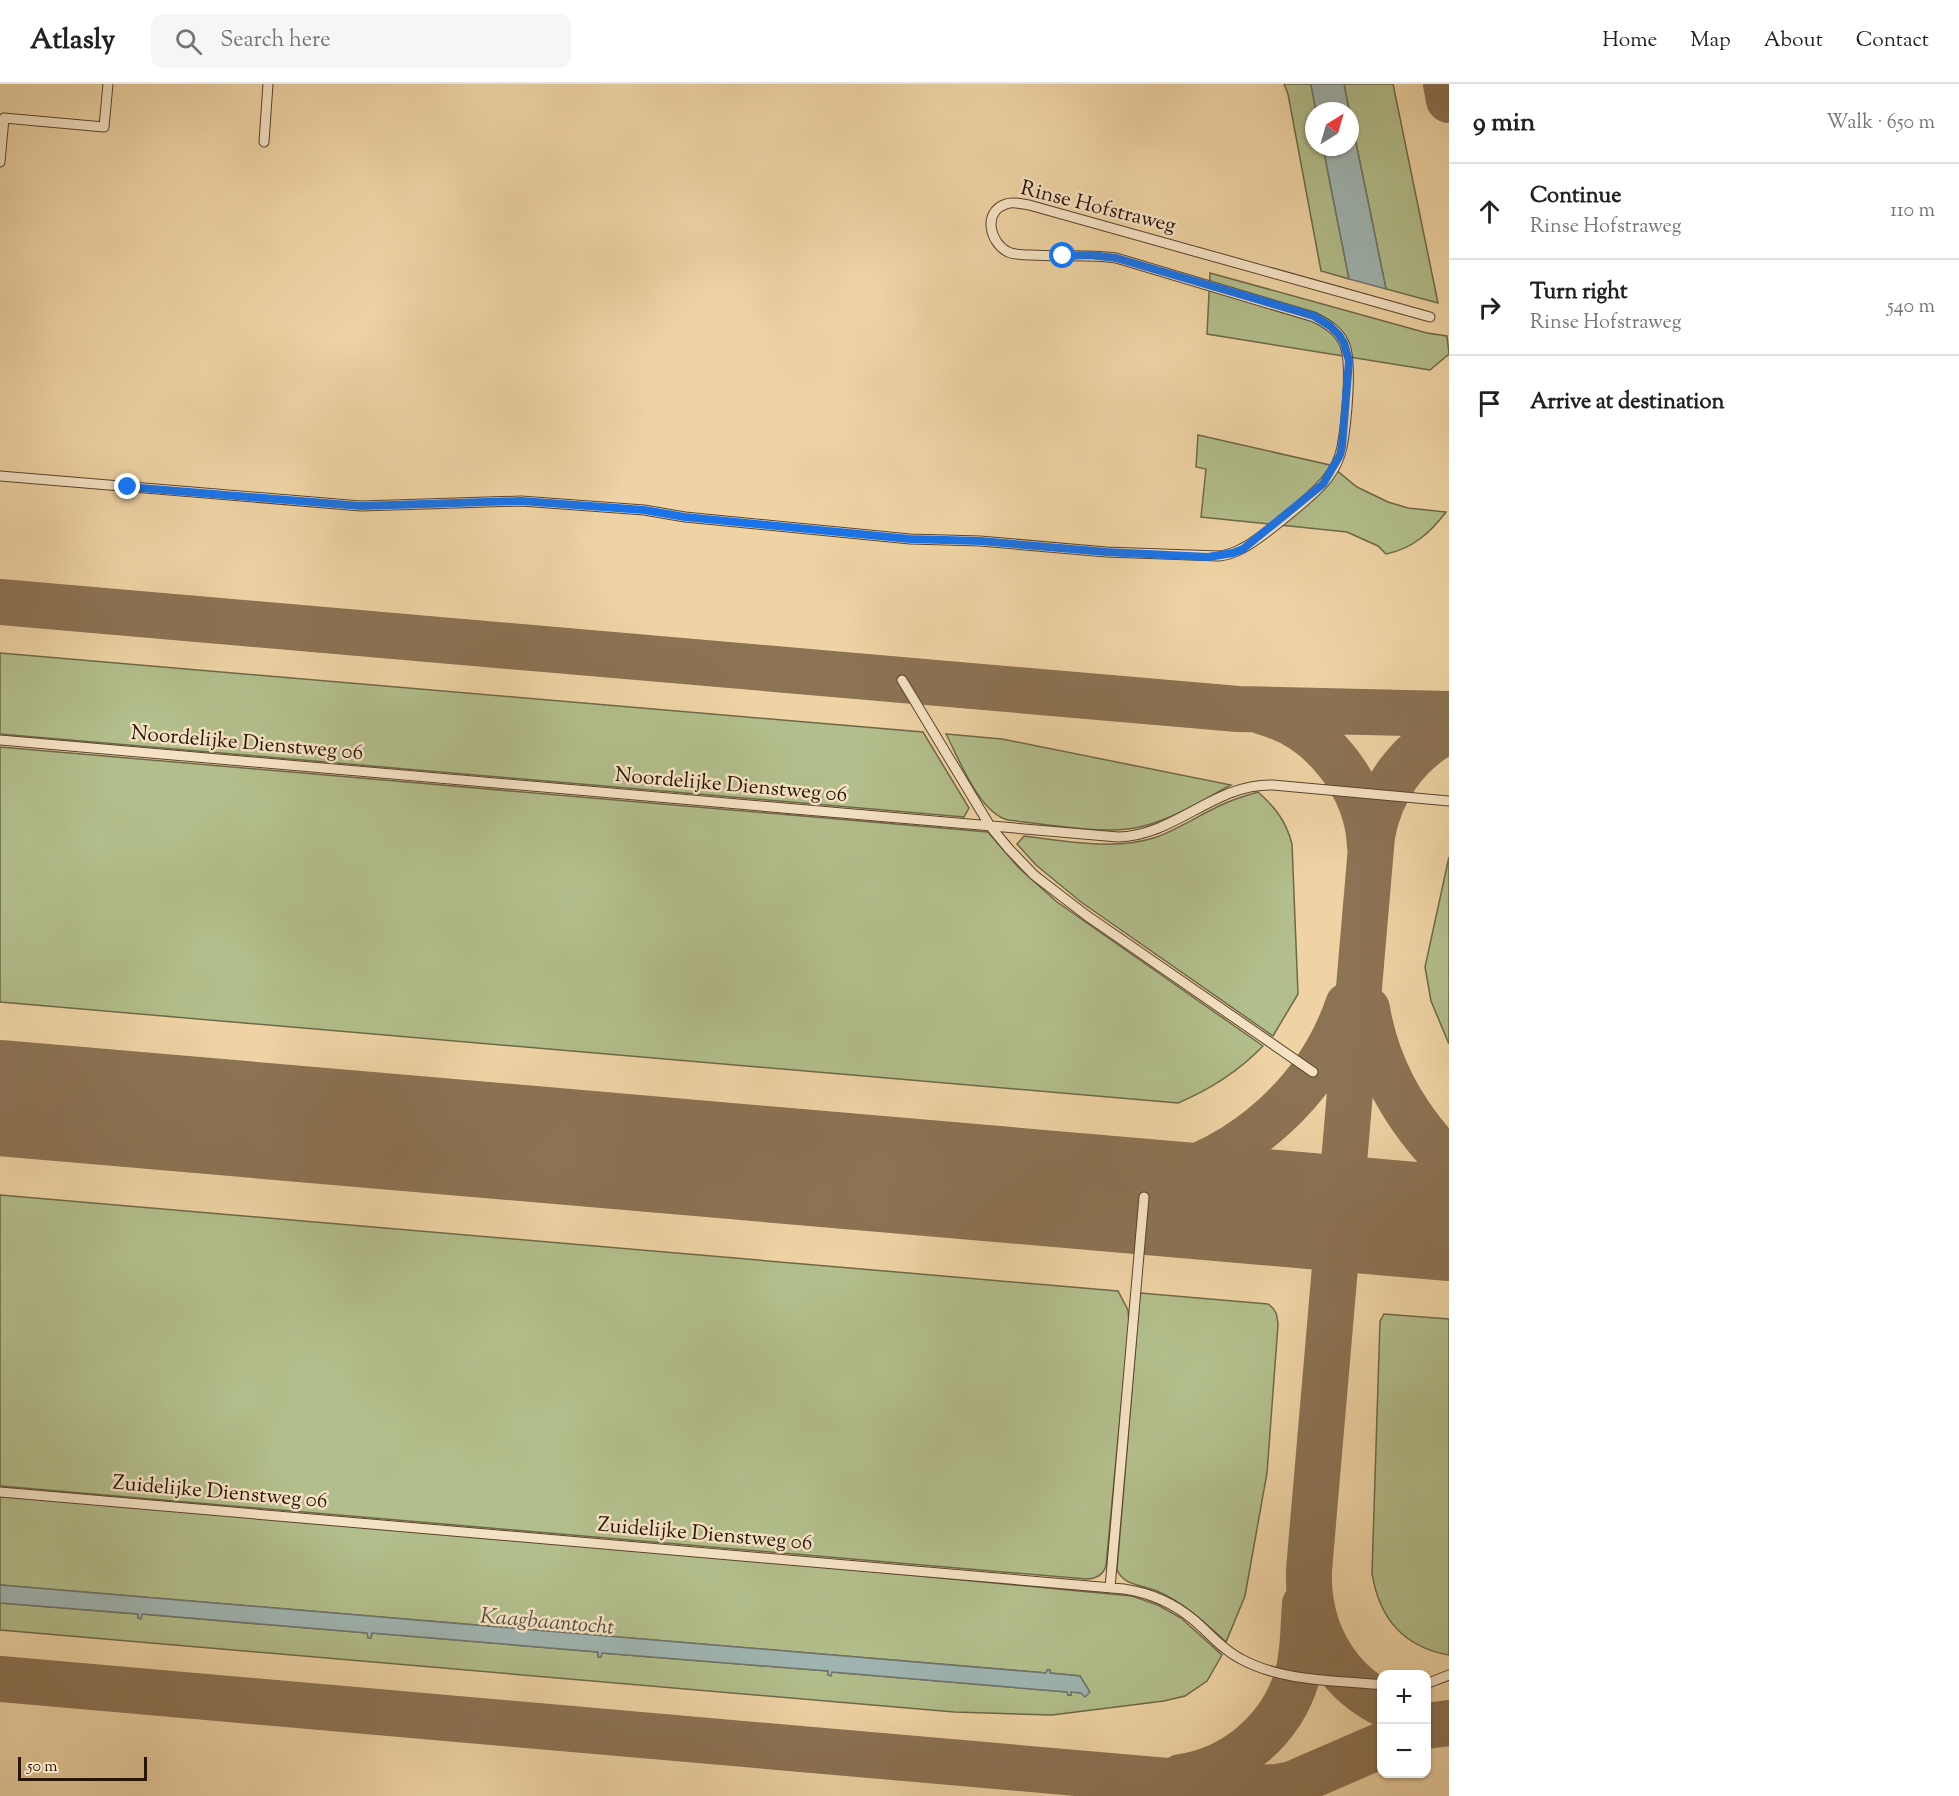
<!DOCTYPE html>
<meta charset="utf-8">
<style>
:root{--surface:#fff;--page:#f6f6f6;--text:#202124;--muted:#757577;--line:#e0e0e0}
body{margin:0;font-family:"Sorts Mill Goudy",serif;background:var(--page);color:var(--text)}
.controls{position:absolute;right:18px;bottom:18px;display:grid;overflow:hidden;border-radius:12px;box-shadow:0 2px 4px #0004}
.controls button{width:54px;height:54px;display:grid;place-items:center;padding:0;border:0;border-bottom:2px solid var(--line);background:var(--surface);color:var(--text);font:30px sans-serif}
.compass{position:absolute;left:1305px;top:18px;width:54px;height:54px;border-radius:50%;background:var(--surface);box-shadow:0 2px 4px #0004;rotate:37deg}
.scale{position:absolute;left:18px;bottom:15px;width:129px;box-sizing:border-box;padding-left:6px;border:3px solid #291304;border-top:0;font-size:16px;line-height:21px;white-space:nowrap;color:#291304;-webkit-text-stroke:4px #f5e2c4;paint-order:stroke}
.stop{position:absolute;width:18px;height:18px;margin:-14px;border:4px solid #1a73e8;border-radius:50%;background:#fff}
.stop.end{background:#1a73e8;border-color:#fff;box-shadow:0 2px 6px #0008}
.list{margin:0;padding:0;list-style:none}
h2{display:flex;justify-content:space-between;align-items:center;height:78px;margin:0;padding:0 24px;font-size:26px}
h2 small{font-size:20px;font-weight:400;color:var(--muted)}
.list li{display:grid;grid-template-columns:39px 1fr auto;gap:18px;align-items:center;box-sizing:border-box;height:96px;padding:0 24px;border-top:2px solid var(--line)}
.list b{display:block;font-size:22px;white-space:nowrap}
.list p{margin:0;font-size:20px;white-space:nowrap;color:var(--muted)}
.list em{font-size:20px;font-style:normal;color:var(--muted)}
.icon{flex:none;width:33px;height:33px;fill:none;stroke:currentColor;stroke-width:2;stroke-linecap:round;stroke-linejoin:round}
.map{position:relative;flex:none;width:1449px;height:1712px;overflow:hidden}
header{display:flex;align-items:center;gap:36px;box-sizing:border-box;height:84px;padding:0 30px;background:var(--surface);border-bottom:2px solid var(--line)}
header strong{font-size:28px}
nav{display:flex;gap:33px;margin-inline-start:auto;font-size:21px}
.search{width:420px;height:54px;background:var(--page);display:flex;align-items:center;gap:15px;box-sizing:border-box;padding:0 21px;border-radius:12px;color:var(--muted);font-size:22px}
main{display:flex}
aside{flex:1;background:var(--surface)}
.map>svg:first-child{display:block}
.green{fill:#b2be8b;stroke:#6e6848;stroke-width:1.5}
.water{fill:#9fb5b2;stroke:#70746c;stroke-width:1.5}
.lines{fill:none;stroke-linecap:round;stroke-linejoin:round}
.taxiway{stroke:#8c7354;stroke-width:46}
.runway{stroke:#8c7354;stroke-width:116}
.service-casing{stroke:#5a432c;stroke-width:11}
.service{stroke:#f5e2c4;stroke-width:9}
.route{stroke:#1a73e8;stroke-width:8}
.labels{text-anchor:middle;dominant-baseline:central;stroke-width:5;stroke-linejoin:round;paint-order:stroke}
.street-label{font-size:21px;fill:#291304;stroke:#f5e2c4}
.water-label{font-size:22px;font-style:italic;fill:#524c41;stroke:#f5e2c4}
</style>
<header>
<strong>Atlasly</strong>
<div class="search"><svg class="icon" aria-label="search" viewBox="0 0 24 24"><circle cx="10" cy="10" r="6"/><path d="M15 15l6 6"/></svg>Search here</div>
<nav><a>Home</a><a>Map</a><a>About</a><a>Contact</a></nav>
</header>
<main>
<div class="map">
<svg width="1449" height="1712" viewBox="0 0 1449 1712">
<rect width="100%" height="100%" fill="#efd3a4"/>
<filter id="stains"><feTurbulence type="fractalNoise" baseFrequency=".00333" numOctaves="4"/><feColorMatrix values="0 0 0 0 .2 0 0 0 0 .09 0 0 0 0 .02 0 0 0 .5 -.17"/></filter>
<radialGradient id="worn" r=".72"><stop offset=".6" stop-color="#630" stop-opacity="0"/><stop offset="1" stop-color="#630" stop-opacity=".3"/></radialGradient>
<path class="green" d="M1284,0H1311L1316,27H1314V63H1323L1349,195L1321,187L1288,10Z
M1344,0H1393L1438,219L1386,205Z
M1210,189L1427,249L1447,252L1449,270L1430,286L1207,250Z
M1198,351L1330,381L1357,403L1388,418L1408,424L1446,428C1430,449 1412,465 1386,470L1378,462L1347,448L1201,433L1206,385L1196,383Z
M0,569L923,648L969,724L964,733L0,650Z
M946,650L1002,655L1231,701C1199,718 1164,741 1128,745C1094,749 1043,740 1008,736C980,730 959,675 946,650Z
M0,663L988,748L1019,784L1057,818L1263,962C1238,988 1211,1005 1178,1019L0,918Z
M1258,708C1275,723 1286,737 1292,760L1298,910L1273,952L1081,818L1036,781L1017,760L1024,752C1066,757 1115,767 1157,753C1178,745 1198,732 1219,722C1231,716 1244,712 1258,708Z
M1449,773V960L1431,917L1425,883Z
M0,1111L1118,1207L1128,1226L1129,1239L1106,1482C1103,1491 1096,1495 1086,1495L0,1402Z
M1140,1209L1268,1220C1277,1226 1277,1231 1278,1241L1267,1389L1245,1512L1226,1558C1204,1538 1186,1520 1157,1507C1143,1501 1124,1502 1117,1486Z
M1384,1230L1449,1235V1571C1403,1563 1379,1534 1372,1489L1380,1237Z
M0,1411L678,1469L1132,1512L1158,1521L1181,1534L1222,1571L1207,1597L1185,1612L1164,1617L1052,1631L954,1628L0,1546V1519L138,1530V1534H141V1530L368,1549V1553L371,1554L372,1549L598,1568V1573H601V1569L828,1587V1591H831V1588L1068,1608V1611H1071V1608L1082,1609L1085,1612L1086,1604L1080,1592L1050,1589V1586H1047V1589L0,1501Z"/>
<path class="water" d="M1311,0H1344L1349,27H1316Z
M1350,30L1386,205L1349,195L1323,63H1350Z
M0,1501L1046,1589L1047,1586H1050V1589L1080,1592L1090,1608L1085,1613L1081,1609L1071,1608V1611H1068L1067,1608L832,1588L831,1592L828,1591V1587L602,1569L601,1573H598V1568L372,1549L371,1554H368L367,1549L142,1530L141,1535L138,1534V1530L0,1519Z"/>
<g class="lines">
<path class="taxiway" d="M1446,0L1449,16
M0,518L1238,625L1449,630
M1263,628C1322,643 1368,703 1370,763
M1367,925C1377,984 1407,1036 1449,1078
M1079,1107C1105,1104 1131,1103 1156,1096C1244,1074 1319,1007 1348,921
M0,1595L1248,1704L1277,1703L1292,1700L1382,1661
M1382,1619C1332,1593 1307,1541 1309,1486L1372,752C1380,706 1407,668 1449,646
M1426,1642L1449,1639
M1181,1693C1235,1685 1281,1646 1297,1593C1304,1570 1303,1544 1305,1520"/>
<path class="runway" d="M0,1014L1449,1139"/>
<defs>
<path id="service" d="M264,58L268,0
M0,78L4,34L104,43L108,0
M0,392L361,422L521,417L644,426L685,433L910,455L980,457L1106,468L1219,472C1227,471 1234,469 1241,465C1258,457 1319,408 1329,392C1335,384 1340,373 1342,363C1346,342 1353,277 1344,259C1338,246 1326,239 1314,233L1116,174C1088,170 1060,173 1031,171C1024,171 1015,171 1008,168C990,159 982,128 1006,120C1013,117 1022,120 1029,121L1430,233
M902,596L990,742L1009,765L1034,791L1086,831L1313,988
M0,656L1118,753C1175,752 1215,699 1273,701L1449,717
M0,1408L1124,1505C1151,1509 1174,1519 1195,1537C1210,1550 1223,1566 1241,1575C1283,1598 1335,1596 1382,1601
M1110,1504L1144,1113
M1426,1600L1449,1591"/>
</defs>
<use href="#service" class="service-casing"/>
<use href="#service" class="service"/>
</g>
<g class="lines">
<path class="route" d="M128,403L361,422L521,417L644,426L685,433L910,455L980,457L1106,468L1208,473L1233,469L1243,465L1323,400L1340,371L1342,362L1349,277L1344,259L1339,251L1330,242L1314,232L1116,174L1090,171L1063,172"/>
</g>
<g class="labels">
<g class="street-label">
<text transform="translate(1098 124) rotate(14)">Rinse Hofstraweg</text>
<text transform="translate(247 660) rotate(5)">Noordelijke Dienstweg 06</text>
<text transform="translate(731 702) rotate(5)">Noordelijke Dienstweg 06</text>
<text transform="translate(220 1409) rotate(5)">Zuidelijke Dienstweg 06</text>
<text transform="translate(705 1451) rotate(5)">Zuidelijke Dienstweg 06</text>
</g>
<g class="water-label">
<text transform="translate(547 1539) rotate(5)">Kaagbaantocht</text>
</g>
</g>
<rect width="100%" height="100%" filter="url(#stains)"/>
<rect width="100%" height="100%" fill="url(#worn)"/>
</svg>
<div class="controls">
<button>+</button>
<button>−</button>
</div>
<svg class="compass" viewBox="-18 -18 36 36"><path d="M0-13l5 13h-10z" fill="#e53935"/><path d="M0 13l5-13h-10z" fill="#757577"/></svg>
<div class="scale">50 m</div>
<div class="stop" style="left:1063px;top:172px"></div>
<div class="stop end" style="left:128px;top:403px"></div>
</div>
<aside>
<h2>9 min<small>Walk · 650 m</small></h2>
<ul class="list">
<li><svg class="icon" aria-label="ahead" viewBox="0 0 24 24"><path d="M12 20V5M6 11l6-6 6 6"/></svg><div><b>Continue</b><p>Rinse Hofstraweg</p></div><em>110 m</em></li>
<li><svg class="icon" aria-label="right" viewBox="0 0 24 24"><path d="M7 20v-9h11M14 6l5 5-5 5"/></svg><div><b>Turn right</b><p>Rinse Hofstraweg</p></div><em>540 m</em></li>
<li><svg class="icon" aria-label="arrive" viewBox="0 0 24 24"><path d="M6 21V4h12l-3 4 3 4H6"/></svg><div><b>Arrive at destination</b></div></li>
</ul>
</aside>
</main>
